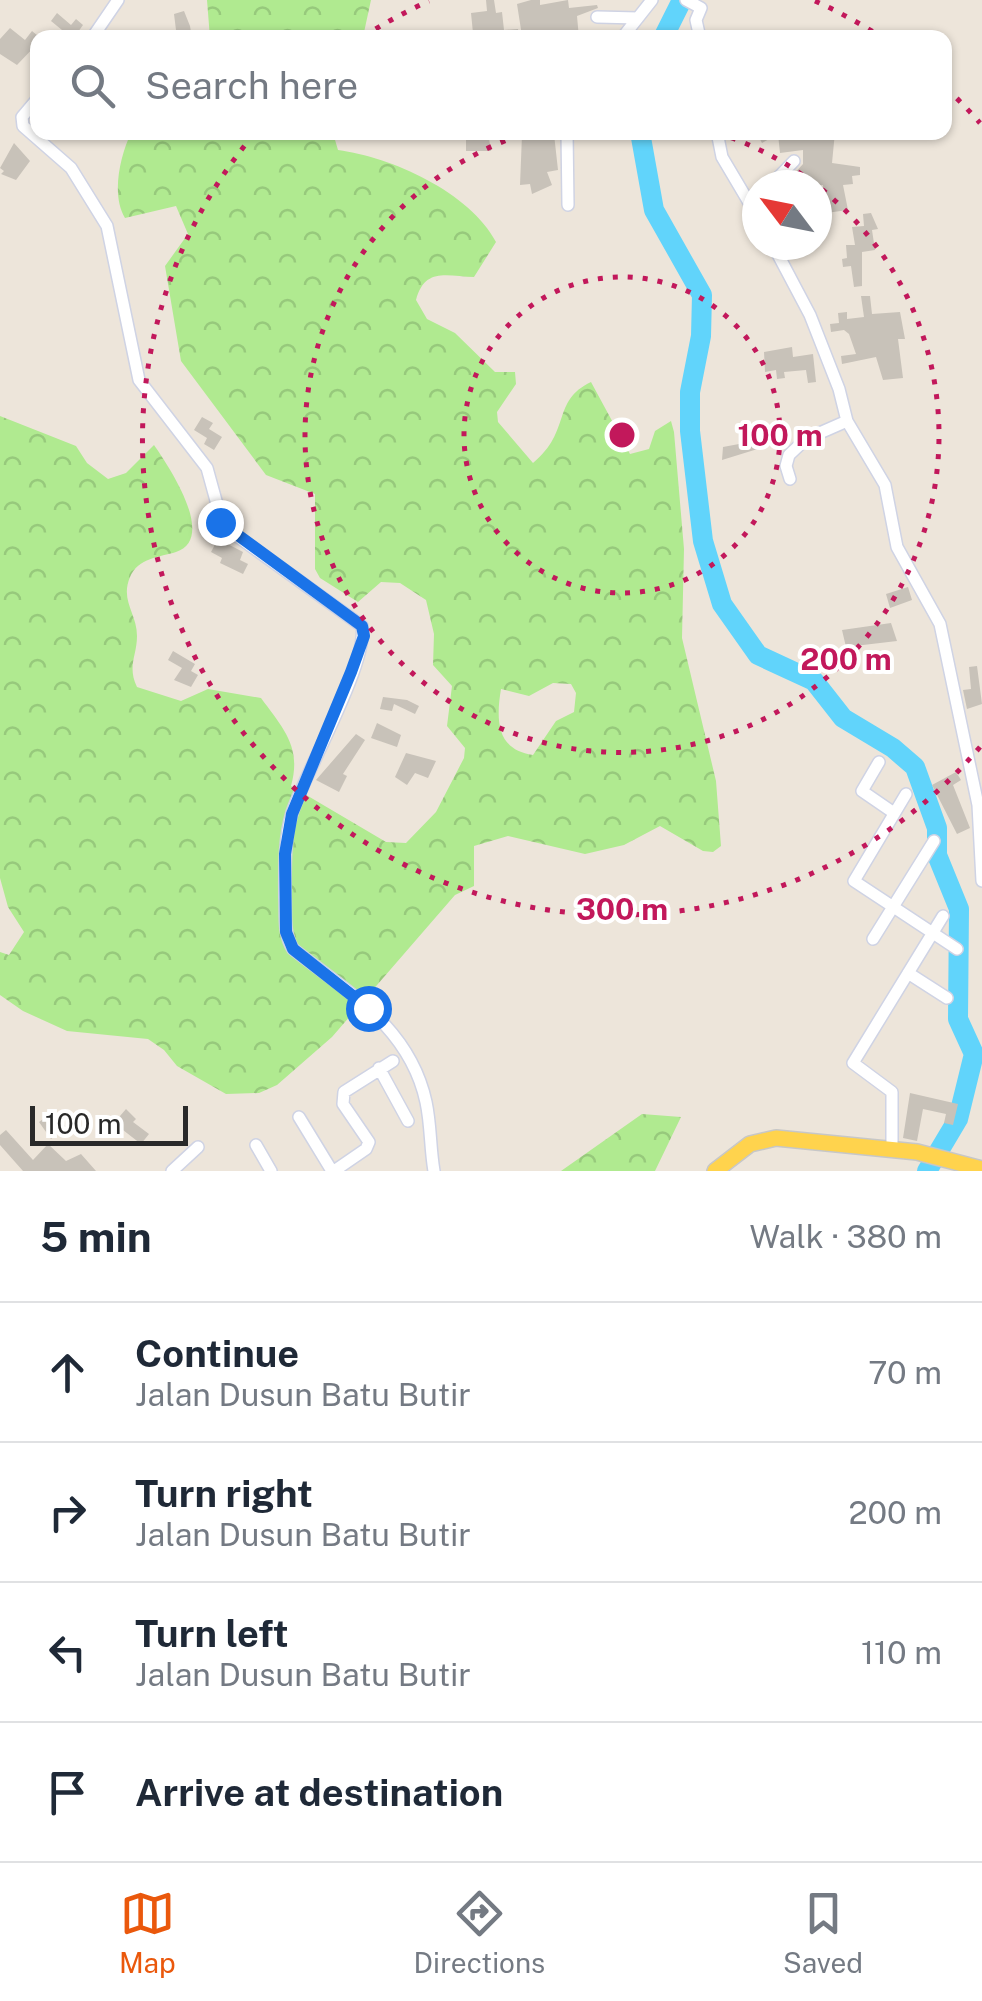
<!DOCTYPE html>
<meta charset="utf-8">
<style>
:root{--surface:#fff;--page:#f2f2f3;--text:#1f2937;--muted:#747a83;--line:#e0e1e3;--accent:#ea580c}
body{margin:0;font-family:"Public Sans",sans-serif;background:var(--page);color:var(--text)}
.compass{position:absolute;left:742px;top:170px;width:90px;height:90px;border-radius:50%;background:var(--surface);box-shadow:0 2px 8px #0004;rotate:302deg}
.scale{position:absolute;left:30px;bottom:25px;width:158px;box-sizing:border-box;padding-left:10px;border:5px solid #292929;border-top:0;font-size:28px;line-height:35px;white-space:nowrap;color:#292929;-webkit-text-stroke:8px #fff;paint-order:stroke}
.stop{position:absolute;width:30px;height:30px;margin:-22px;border:8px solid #1a73e8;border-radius:50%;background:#fff}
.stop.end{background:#1a73e8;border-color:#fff;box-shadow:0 2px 10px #0008}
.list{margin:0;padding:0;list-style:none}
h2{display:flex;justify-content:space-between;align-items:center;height:130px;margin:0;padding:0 40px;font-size:42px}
h2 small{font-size:32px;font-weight:400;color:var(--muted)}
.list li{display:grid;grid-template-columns:65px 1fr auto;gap:30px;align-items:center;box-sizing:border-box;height:140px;padding:0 40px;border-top:2px solid var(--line)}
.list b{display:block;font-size:38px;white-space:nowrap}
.list p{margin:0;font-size:32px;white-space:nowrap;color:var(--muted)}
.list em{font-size:32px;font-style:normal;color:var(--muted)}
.icon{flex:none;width:55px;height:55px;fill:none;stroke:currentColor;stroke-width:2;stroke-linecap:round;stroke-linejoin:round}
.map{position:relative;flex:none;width:982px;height:1171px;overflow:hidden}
.search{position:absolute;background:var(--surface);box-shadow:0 2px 8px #0004;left:30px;right:30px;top:30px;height:110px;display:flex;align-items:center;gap:25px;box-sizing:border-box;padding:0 35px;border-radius:20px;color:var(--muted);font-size:38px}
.sheet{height:690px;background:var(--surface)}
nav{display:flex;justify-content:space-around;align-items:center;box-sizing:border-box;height:140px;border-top:2px solid var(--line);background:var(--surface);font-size:28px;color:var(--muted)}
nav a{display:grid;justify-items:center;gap:5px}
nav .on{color:var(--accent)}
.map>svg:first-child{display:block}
.forest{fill:url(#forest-crowns);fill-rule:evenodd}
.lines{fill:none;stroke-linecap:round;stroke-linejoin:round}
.river{stroke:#61d4fb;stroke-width:20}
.building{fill:#c8c2b9}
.minor-casing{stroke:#cfd3e4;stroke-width:14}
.major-casing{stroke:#c7c7c7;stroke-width:18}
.minor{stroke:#fff;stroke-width:11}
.major{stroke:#ffd34d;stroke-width:15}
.route{stroke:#1a73e8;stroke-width:12}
.ring{fill:none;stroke:#c2185b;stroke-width:5;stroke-dasharray:5 10}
.centre{fill:#c2185b;stroke:#fff;stroke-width:5}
.ring-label{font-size:30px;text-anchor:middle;font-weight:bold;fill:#c2185b;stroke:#fff;stroke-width:8;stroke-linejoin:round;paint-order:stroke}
</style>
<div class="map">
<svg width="982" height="1171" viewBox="0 0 982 1171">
<defs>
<pattern id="forest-crowns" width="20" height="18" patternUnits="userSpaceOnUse" patternTransform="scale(2.5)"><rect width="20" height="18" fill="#b0ea90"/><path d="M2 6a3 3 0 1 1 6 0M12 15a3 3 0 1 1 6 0" fill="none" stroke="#97c97c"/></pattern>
</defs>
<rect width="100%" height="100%" fill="#ede5da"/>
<path class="forest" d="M207,0H371L363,37L210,38Z
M131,133H333L338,150C391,157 470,192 496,242L474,277C449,277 425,266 416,300L427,319L455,333L495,372H515L516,384L497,412L498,422L533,463C572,431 551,401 591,382L630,454L649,449L655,431L671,421L674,432L684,549L682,638L716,781L721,846L713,852L703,851L660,826L624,845L585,854L508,836L474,846V886L455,895L332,1037L277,1085L259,1093L226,1094L177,1066L164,1050L148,1039L67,1031L23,1011L0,995V952L9,955L24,932L8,907L0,878V416L76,446L87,463L108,479L126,473L154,445C167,464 218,538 176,552C160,557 138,558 130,577C120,601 137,613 137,636C137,656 127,666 137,687L181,701L208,689L261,698C283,728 302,747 291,786L386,842L406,843L436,812L464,758L465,748L447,726L452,686L433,665L434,634L426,600L400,583L381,582L358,602L320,578L315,569V494L266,475L181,361L165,266L188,234L176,206L125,218C111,195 120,156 131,133ZM553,683L571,684L576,693L574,712L556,721L533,755C496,750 496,719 501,689L529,696Z
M642,1114L681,1117L655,1171H561Z"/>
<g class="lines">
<path class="river" d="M663,38L682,0
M640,132L654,210L702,295L701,336L690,392V431L703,541L722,604L758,655L814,681L843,718L893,748L915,767L937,828V855L959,909L958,1019L974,1054L958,1119L927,1171"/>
</g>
<path class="building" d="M486,0H494L496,13L502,12L504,30L518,29L519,37L473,33L471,13L487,11Z
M531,0H540V5L568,0L569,8L597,5L598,8L577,16L579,38H546V33L522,36L517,4Z
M184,11L190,26L192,38H177L174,14Z
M57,13L71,25L76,19L83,25L78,32L83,38H54L62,30L51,21Z
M10,28L25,40L32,31L38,36V43L17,65L0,54V39Z
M488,132L491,151H466V136Z
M756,132H835L832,163L860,167V175L852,176L853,184L843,185L848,210L826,213L823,185H784L803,164V150L780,153L778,134L762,143Z
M554,134L558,170L547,172L552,185L532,194L530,184L520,185L522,135Z
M14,143L30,161L16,180L1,174L4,171L0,168Z
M871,213L878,229L872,230L875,250L862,252V286L854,287L851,266L843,267L842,259L847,258L846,245H855L852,227L864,226L863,214Z
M861,296H870L872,314L900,312L905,339H898L903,378L883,380L876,357L842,364L841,356L856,354L849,334L844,330L831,332L830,324L839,323L838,313L847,312V319L864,317Z
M792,347L793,357L813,354L816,382L808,383L806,370L784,372L785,378L777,379L776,370L765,372L764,352Z
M202,417L213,423L209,429L222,437L214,450L204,444L207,438L194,430Z
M763,437L767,446L722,460L723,447L739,444L740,447Z
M218,539L243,552L240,560L248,564L243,574L220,563L222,558L211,552Z
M908,587L912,600L890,608L886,594Z
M891,623L897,641L846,647L842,630Z
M173,651L195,664L191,671L198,675L191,687L174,680L182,668L168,660Z
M977,666L982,704L967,709L963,690L971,689L969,667Z
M383,697L407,700L419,706L415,714L394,704L392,711L380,709Z
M377,723L401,735L397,747L371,738Z
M356,734L365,740L343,774L347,776L339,792L316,780Z
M406,753L436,761L428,778L415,773L407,785L395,777Z
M956,772L961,780L953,785L970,828L957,834L932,785Z
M910,1093L958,1104L953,1125L944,1123L946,1114L923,1109L917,1141L903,1138Z
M126,1109L136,1119L133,1122L149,1134L141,1144L114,1123Z
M54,1111L66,1127L51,1139L39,1122Z
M6,1130L33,1160L48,1144L66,1161L81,1154L96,1171H23L0,1145V1135Z"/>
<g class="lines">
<defs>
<path id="minor" d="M686,0L701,8
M597,17L638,18
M92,38L118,0
M622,38L652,0
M700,38L696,20L701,8
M38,98L22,117L23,126L71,168L107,226L139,380L207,468L223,526L362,626C368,664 306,770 292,813C284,839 285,869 285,897C286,915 283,933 293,949C349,993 410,1028 426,1102C431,1125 430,1148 434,1171
M567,132L568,205
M717,132L722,157L757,216
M771,185L794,161
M773,245L810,315L839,389L847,421L885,485L897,547L940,624L978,805L982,881
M790,479L786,466L789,455L806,439L847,421
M879,762L862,791L894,813
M906,794L854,881L957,949
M873,939L934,841
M908,973L947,998
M379,1068L408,1121
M299,1117L332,1171
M256,1145L271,1171
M892,1150V1092L853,1063L943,916
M172,1171L198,1147
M334,1171L366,1149L369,1142L343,1104L344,1092L393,1061"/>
<path id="major" d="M715,1171L750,1144L776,1138L917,1152L982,1169"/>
</defs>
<use href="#minor" class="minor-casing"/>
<use href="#major" class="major-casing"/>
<use href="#minor" class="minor"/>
<use href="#major" class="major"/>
</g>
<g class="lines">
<path class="route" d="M220,522L362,626L364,636L351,672L292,814L285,854L286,932L293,949L368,1008"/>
</g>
<g class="ring">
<circle cx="622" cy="435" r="158"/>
<path d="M717 133A317 317 0 1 1 527 133"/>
<path d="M980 747A475 475 0 0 1 255 133M363 37A475 475 0 0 1 429 1M815 1A475 475 0 0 1 881 37M946 88A475 475 0 0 1 980 123"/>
</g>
<circle cx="622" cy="435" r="15" class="centre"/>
<g class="ring-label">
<text x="780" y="446">100 m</text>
<text x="846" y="670">200 m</text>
<text x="622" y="920">300 m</text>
</g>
</svg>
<svg class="compass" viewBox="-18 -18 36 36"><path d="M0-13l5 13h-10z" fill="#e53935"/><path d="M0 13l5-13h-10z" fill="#747a83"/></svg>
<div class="scale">100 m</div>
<div class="stop" style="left:368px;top:1008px"></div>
<div class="stop end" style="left:220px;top:522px"></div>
<div class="search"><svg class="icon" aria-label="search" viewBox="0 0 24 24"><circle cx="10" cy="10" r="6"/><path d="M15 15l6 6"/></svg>Search here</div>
</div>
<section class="sheet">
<h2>5 min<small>Walk · 380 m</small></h2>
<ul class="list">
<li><svg class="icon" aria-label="ahead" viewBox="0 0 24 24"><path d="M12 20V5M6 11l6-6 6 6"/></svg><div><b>Continue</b><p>Jalan Dusun Batu Butir</p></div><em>70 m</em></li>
<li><svg class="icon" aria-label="right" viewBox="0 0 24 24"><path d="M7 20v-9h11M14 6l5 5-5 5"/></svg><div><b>Turn right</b><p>Jalan Dusun Batu Butir</p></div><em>200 m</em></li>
<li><svg class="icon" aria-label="left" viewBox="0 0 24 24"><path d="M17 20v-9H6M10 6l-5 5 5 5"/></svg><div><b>Turn left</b><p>Jalan Dusun Batu Butir</p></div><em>110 m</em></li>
<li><svg class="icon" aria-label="arrive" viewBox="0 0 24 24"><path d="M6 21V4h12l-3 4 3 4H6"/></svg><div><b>Arrive at destination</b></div></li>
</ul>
</section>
<nav>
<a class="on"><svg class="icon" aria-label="map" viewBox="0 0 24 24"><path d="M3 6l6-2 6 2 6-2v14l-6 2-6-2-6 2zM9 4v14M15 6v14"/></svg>Map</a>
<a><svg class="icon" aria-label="directions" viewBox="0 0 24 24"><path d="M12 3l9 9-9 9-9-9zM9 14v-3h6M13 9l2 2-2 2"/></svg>Directions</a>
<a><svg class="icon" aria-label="saved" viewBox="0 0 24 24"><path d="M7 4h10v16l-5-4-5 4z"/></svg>Saved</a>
</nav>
